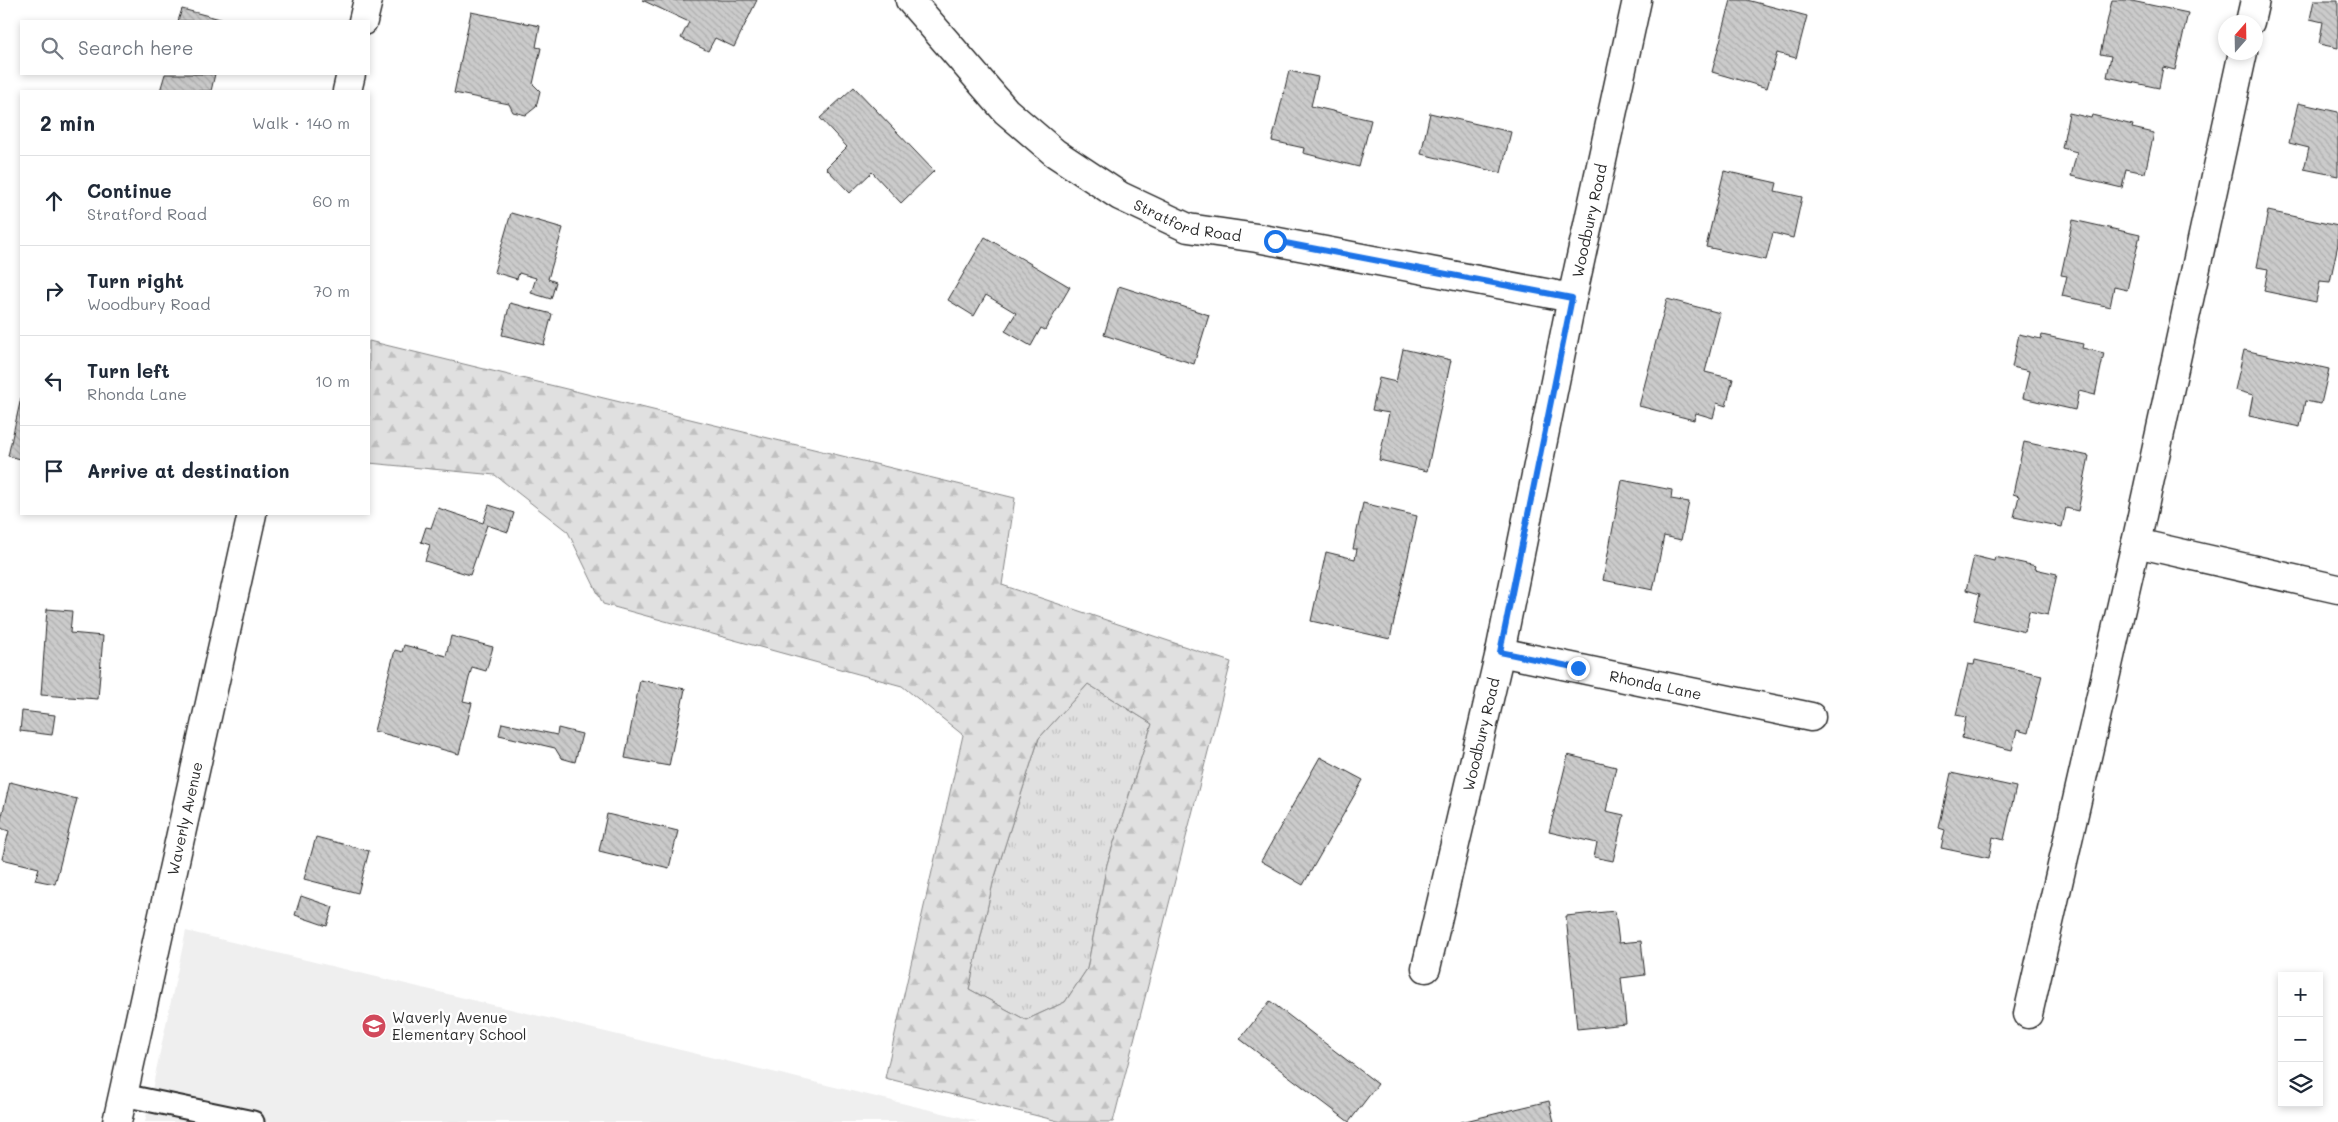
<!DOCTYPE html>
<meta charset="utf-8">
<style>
:root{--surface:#fff;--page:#f6f6f7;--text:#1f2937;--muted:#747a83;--line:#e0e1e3}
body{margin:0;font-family:Mali,sans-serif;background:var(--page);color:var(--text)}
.controls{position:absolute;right:15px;bottom:15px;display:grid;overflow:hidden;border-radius:0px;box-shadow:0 2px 8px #0003}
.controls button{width:45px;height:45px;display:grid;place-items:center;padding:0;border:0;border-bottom:1px solid var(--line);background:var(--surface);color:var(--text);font:25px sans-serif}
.compass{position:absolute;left:2218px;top:15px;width:45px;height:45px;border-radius:50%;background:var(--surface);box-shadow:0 2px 8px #0003;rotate:20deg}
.stop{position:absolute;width:15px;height:15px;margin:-11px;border:4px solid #1a73e8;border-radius:50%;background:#fff}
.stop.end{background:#1a73e8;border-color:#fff;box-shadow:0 1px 5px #0008}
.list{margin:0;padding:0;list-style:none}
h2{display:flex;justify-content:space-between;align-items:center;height:65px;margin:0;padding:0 20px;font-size:21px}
h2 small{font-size:16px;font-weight:400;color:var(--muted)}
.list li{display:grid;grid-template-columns:32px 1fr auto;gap:15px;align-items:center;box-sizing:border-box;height:90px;padding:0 20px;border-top:1px solid var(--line)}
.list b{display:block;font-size:19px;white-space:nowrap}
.list p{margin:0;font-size:16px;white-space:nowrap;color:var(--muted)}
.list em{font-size:16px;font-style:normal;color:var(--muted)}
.icon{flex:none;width:28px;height:28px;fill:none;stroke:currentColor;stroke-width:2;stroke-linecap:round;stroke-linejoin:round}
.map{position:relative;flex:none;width:2338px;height:1122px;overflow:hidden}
.search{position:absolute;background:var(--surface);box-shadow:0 2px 8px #0003;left:20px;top:20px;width:350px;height:55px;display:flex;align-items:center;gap:12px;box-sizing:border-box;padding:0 18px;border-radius:0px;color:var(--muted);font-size:19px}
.panel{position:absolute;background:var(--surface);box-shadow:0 2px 8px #0003;left:20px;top:90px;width:350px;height:425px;border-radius:0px}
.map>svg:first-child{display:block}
.built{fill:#efefef}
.grass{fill:url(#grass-tufts);stroke:#868686}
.forest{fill:url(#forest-firs);stroke:#868686;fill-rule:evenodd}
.building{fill:url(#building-back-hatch);stroke:#2b2b2b}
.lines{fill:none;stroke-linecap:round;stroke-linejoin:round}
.lane-casing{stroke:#2b2b2b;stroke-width:25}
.street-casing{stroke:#2b2b2b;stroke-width:31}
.secondary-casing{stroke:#2b2b2b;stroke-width:31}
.lane{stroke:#fff;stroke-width:21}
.street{stroke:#fff;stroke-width:28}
.secondary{stroke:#fff;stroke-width:28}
.route{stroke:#1a73e8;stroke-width:6}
.labels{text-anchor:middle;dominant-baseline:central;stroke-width:5;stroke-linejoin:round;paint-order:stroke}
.street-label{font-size:15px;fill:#2b2b2b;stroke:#fff}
.poi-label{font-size:15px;fill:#2b2b2b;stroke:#fff;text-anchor:start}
</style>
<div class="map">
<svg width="2338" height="1122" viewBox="0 0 2338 1122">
<defs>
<pattern id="grass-tufts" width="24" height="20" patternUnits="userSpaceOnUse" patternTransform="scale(1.25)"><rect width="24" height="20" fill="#e0e0e0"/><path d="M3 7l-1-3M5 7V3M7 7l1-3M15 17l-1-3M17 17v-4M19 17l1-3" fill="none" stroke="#c0c0c0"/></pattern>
<pattern id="forest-firs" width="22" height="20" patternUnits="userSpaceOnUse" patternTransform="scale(1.25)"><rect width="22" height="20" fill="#e0e0e0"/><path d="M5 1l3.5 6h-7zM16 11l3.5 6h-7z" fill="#c0c0c0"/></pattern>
<pattern id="building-back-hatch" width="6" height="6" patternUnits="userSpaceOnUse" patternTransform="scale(1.25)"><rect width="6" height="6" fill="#cbcbcb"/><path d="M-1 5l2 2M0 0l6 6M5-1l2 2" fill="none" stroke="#aeaeae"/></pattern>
</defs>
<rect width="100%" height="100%" fill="#fff"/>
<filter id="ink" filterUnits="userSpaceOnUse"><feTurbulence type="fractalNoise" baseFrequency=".02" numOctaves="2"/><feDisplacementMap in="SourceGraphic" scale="10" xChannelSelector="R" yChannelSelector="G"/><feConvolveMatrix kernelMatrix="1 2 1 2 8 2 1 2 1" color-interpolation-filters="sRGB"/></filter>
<g filter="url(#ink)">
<path class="built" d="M186,931L980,1122H145Z"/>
<path class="grass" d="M1088,684L1152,724L1107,864L1087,969L1065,1002L1026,1020L969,989L993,883L1039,738Z"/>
<path class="forest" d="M369,341L1015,498L1002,585L1231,662L1113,1122H1062L885,1078L963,735L902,686L603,604L568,532L495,475L369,463ZM1088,684L1152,724L1107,864L1087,969L1065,1002L1026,1020L969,989L993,883L1039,738Z"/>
<path class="building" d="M642,0H757L734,47L715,38L708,51L681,38L689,22Z
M1731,0H1747L1807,16L1796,58L1777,53L1767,88L1712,72Z
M2112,0H2127L2188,13L2175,70L2163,67L2159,88L2107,77L2111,56L2100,54Z
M2314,0H2338V48L2319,44L2323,22L2310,19Z
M182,9L228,21H178Z
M471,12L540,26L536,47L541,48L533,84L540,91L536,107L526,115L513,112L509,104L454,93Z
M1289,71L1318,77L1311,106L1371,120L1359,167L1303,153L1304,148L1272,141Z
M165,74H215L211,91H160Z
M854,87L934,171L901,203L872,172L850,193L826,168L847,147L820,118Z
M2298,103L2338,112V176L2304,169L2309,148L2289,143Z
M1430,113L1511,132L1501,173L1421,154Z
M2069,113L2091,118L2092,115L2133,125L2132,128L2154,133L2145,173L2126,169L2122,188L2071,176L2077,152L2062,148Z
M1724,171L1777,183L1775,191L1802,197L1793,238L1773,233L1766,260L1706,247Z
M2268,211L2338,226V244L2330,282L2320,281L2316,302L2264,291L2268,269L2257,267Z
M511,213L563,228L548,279L556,282L551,299L531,293L536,278L519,273L517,279L494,272Z
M2073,220L2140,235L2127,290L2114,287L2110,307L2062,296L2067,276L2061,275Z
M985,237L1070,287L1045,330L1041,328L1031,346L1005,331L1016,313L986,295L974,316L948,300Z
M1119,286L1209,315L1194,364L1104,335Z
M1667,299L1720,313L1705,372L1733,379L1726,406L1717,403L1713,418L1696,413L1694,420L1639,406Z
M510,303L552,314L544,345L502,335Z
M2019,334L2041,339L2042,335L2083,344L2082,348L2104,353L2095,395L2079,391L2075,410L2023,398L2029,371L2012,367Z
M1403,349L1451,360L1427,471L1379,460L1389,413L1372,410L1379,378L1396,382Z
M2244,350L2329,369L2321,404L2305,401L2300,427L2249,416L2253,395L2235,390Z
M21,398V459L8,456Z
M2024,442L2089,456L2078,511L2066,508L2062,527L2014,517L2019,496L2013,494Z
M1622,480L1672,490L1671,499L1689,502L1681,540L1664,536L1653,590L1603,580Z
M1363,503L1417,516L1390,639L1311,621L1326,552L1355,559L1357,549H1353Z
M489,505L514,513L508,532L487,525L470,575L425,561L430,545L421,542L426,527L431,528L438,508L483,523Z
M1974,556L1994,561L1995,557L2036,566L2035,569L2057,574L2048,615L2029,611L2025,632L1974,620L1980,594L1966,590Z
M47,609L72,611L70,633L103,636L98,699L41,695Z
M451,636L493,647L486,671L472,667L463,701L472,703L459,754L374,731L395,650L402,652L404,645L446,656Z
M1975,660L2042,675L2028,733L2017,730L2012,750L1962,738L1966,717L1956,715L1968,664L1974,665Z
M640,680L685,689L669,766L625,758Z
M22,711L55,715L52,735L20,731Z
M502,723L557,735L558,728L582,734L575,762L561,758L555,748L499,735Z
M1568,755L1616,767L1606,811L1624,815L1613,861L1594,857L1597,843L1549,832Z
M1320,757L1363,780L1303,885L1261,861Z
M1951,773L2016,787L2004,840L1993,837L1989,858L1941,848L1945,830L1939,828Z
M10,782L77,799L55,884L35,880L39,868L2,859L9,831L0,828V824Z
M607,814L678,831L669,868L599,851Z
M316,837L369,851L358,893L304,879Z
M301,896L333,907L327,926L295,915Z
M1615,911L1619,943L1641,941L1645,975L1621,978L1626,1024L1577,1029L1566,916Z
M1270,1001L1378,1084L1349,1122L1240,1039Z
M1549,1101L1554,1122H1461Z"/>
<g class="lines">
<defs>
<path id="lane" d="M123,1095L253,1122"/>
<g id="street">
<path id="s1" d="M910,0L1006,111L1055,153L1120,196L1188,228L1257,238L1572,298"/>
<path d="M2250,22L2255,0"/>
<path d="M2136,543L2338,589"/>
<path id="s2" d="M1500,652L1811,717"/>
<path id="s3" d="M1426,968L1500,652L1572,298L1637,0"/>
<path d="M2028,1014L2136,543L2243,52"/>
</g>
<g id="secondary">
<path d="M363,21L368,0"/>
<path d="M347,91L351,74"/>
<path id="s4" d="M117,1122L252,514"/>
</g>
</defs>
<use href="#lane" class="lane-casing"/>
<use href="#street" class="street-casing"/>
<use href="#secondary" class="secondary-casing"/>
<use href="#lane" class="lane"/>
<use href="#street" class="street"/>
<use href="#secondary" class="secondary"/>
</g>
</g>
<g class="lines" filter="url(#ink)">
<path class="route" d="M1275,241L1572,298L1500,652L1578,668"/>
</g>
<defs>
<symbol id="school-disc" viewBox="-11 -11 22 22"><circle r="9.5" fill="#d1495b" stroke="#fff"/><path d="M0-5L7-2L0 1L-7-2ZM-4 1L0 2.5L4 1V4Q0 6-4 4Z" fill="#fff"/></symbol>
</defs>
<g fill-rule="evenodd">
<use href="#school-disc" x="360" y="1012" width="28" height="28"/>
</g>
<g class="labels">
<g class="street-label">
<text stroke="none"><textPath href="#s1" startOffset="362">Stratford Road</textPath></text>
<text stroke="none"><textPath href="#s3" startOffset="765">Woodbury Road</textPath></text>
<text stroke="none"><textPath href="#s2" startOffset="159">Rhonda Lane</textPath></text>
<text stroke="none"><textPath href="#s3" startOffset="240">Woodbury Road</textPath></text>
<text stroke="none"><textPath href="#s4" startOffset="311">Waverly Avenue</textPath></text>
</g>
<g class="poi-label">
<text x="392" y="1017">Waverly Avenue<tspan x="392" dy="17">Elementary School</tspan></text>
</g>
</g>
</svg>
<div class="controls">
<button>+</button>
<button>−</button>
<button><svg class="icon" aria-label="layers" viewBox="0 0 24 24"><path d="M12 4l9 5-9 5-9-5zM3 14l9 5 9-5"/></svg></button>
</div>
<svg class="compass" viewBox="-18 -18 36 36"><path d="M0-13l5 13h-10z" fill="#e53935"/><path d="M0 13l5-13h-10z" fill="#747a83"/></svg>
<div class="stop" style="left:1275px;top:241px"></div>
<div class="stop end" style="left:1578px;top:668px"></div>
<div class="search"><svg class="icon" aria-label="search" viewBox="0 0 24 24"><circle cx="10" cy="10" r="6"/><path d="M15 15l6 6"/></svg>Search here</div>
<section class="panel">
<h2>2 min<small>Walk · 140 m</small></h2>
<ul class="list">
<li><svg class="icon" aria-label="ahead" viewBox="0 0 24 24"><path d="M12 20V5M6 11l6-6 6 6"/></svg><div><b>Continue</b><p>Stratford Road</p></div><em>60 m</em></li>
<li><svg class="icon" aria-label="right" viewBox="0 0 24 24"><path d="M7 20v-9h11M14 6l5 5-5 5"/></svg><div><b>Turn right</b><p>Woodbury Road</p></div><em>70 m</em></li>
<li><svg class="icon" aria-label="left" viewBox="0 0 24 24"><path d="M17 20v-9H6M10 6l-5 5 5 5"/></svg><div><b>Turn left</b><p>Rhonda Lane</p></div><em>10 m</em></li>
<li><svg class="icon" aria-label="arrive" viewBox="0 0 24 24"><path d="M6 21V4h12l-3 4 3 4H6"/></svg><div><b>Arrive at destination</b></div></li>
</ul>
</section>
</div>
